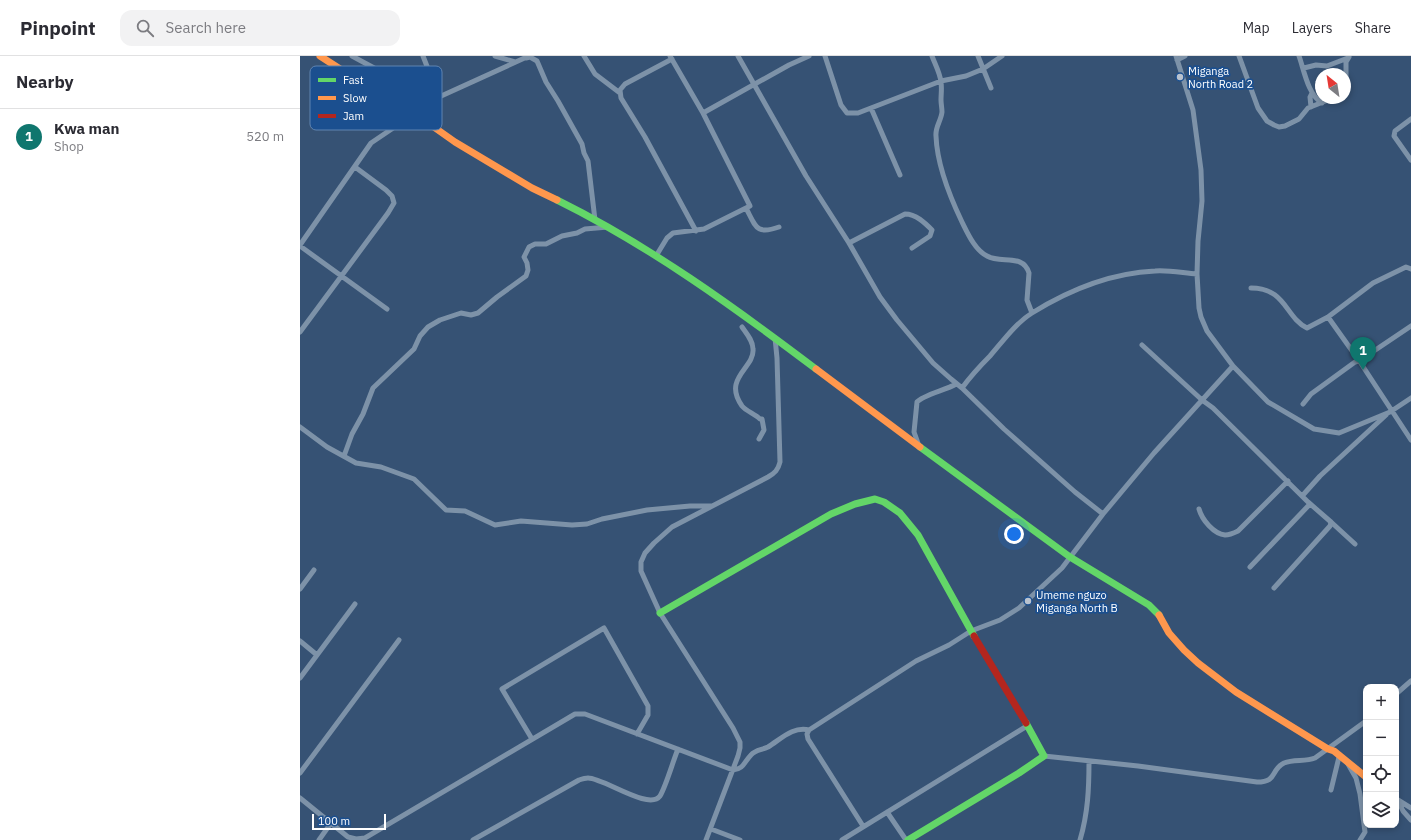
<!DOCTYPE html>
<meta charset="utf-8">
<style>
:root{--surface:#fff;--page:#f2f2f3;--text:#2b2b33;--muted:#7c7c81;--line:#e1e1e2;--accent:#0f766e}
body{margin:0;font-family:"IBM Plex Sans",sans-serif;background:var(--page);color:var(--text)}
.controls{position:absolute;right:12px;bottom:12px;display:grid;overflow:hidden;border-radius:8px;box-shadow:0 2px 6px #0003}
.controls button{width:36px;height:36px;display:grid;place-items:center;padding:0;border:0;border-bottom:1px solid var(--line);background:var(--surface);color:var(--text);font:20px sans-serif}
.compass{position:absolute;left:1015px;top:12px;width:36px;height:36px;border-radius:50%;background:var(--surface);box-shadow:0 2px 6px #0003;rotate:330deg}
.scale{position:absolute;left:12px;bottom:10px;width:74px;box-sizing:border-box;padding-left:4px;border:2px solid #fff;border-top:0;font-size:11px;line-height:14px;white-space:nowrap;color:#fff;-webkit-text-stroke:3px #1b4f8f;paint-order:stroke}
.you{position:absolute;left:714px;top:478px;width:14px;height:14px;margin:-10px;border:3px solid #fff;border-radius:50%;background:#1a73e8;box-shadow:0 0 0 6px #1a73e833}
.badge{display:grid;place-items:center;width:26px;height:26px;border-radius:50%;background:var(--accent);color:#fff;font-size:13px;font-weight:700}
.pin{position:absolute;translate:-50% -33px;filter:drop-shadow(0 1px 2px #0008)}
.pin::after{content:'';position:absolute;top:21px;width:14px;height:12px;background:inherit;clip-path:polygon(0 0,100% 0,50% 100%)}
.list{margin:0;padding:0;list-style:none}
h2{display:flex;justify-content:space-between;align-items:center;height:52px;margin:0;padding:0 16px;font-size:17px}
h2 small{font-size:13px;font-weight:400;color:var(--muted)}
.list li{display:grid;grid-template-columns:26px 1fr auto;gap:12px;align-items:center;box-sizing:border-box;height:56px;padding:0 16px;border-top:1px solid var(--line)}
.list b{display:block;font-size:15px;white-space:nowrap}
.list p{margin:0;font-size:13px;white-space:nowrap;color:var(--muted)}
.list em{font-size:13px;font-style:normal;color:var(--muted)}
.icon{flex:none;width:22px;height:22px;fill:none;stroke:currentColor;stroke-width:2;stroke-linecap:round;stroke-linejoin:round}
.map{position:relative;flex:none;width:1111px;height:784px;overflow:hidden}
header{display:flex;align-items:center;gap:24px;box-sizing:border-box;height:56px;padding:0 20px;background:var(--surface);border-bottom:1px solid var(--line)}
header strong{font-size:19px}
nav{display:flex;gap:22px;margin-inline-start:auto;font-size:14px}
.search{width:280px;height:36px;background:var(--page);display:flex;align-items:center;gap:10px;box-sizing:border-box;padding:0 14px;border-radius:12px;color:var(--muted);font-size:15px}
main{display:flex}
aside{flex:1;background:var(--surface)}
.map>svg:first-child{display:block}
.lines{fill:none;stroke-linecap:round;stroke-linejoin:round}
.street{stroke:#7d92a8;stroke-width:5}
.fast{stroke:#63d668;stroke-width:7}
.slow{stroke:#ff974d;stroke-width:7}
.jam{stroke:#b3261e;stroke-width:7}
.poi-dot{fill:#b9c2ce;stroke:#1b4f8f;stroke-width:1.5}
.labels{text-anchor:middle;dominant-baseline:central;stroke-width:3.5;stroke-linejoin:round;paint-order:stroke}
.poi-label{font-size:11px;fill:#fff;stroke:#1b4f8f;text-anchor:start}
.key{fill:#1b4f8f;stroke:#5f84b1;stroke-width:1}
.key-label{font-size:11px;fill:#fff}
</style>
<header>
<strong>Pinpoint</strong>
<div class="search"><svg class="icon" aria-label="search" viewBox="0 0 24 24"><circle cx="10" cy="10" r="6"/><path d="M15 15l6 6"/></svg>Search here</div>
<nav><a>Map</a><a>Layers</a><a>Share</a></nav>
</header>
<main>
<aside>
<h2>Nearby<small></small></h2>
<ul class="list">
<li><span class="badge">1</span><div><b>Kwa man</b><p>Shop</p></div><em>520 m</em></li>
</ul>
</aside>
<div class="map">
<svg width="1111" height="784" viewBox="0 0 1111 784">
<rect width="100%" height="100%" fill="#365274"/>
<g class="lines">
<path class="street" d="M52,0L76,13L102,22L106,29L113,57
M123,0L139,41
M195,0L215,6
M284,0L295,18L320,37
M438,0L506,120L549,187L580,241L597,264L633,307L651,323L662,332L704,373L775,436L803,458
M525,0L541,49L547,57H558L641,25L666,20L683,13L702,0
M632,0C635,8 640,17 641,26C642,32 641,38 641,44C641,48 642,52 642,56C641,65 635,71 636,80C637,108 650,141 662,166C668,178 675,194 687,200C701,208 723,197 729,217L727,244L732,257
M678,0L691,32
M876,0L893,54L901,114L902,145L898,185L897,218L899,252L901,261L907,275L933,310L968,346L1014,373L1039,377L1090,356L1111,342
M939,0L958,52L967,65L974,69L979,71L985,70L999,63L1008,52L1033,42
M999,0C1004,14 1008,39 1022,47
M226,2L230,1L237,5L246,26L258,45L282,88L284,97L288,105L295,164
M372,3L325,28L320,34L321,42L345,81L396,175
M877,4L885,0
M1004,12L1016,9L1027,10L1048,2
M76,13L89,34L106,50
M1045,32L1046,31V6L1049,1
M1011,51L1010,41L1012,37
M571,52L600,119
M403,57L489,9L509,0
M1111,63L1095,75L1094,80L1111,104
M446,152C456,171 456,179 479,171
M549,187L605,158C616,158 625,167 632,174L630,180L612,192
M0,189L71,87L139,41L229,0
M0,190L87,253
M356,200L367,182L373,177L404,173L450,150L403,57L370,0
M951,232C986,232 985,261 1007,272L1028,261L1073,227L1106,211L1111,213
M1028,261L1060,306L1111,384
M442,271C447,278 453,285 453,293C455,312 422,322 442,350C446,355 455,358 460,363H462L464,374L459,383
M0,276L88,157L94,147L92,140L86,134L55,111
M842,289L902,344L913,352L1008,446L1031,466L1030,470L974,532
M662,332C670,321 680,310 690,300C703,285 716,267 732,257C769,234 812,217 855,215C869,214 883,217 897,218
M1003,348L1011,338L1055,306L1059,305L1111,270
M0,371L27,391L56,407L81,411L114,423L146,454L165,455L195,469L221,465L272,469L287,468L302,463L347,454L390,450H412
M619,390L614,376L617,346C623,339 646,334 656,328
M44,400L52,378L63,358L73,332L114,293L120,280L128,271L140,264L161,257L171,259L178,257L197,241L226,220L228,214L227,207L224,201L229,191L235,188H246L262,180L277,177L285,173L308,171
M1003,439L1020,420L1086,359
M899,453C902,464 914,478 925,479C929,479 934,477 938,475L988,425
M1031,466L1055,488
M950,511L1010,448
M0,533L14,514
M0,585L17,599
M0,622L55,548
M1096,638L1111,625
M232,683L202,633L304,572L348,650V659L337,678
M744,700L838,710L957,726C978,726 970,714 984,707C994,703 1005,706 1015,702L1066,665
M1048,708L1056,722L1060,738L1065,776L1060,784
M0,717L99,584
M1031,734L1039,701
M0,742L48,781L56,783L65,782L275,658H285L433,714C444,713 444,706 451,699C455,694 462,694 468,691C481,683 493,670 509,674
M1097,743L1103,755L1111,764
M1098,744L1111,752
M587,756L606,784
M563,770L508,683L507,678L509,674L616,605L649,589L671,575L700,564L719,552L762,512L803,458L854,397L933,310
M411,773L440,784
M19,784L31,767
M173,784L279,724C282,723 285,722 288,722C304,722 349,755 360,740C366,730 373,705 378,693
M406,784L438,700L440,692V686L433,672L360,557L341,515V506L345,497L354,487L372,471L468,421C475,417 478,414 480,406L477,302L475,282
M542,784L727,670
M780,784C788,757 789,732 789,705"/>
<path class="fast" d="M257,144C350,190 434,251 516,313
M620,391L770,501L849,549L859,559
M360,557L531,458L555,448L575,443L584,446L600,457L618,479L674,580
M608,784L719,717L744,700L726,667"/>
<path class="slow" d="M20,0L54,22L114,57L155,86L232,132L257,144
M516,313L620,391
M859,559L869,577L884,594L898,607L936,636L1028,693L1034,695L1066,721"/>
<path class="jam" d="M674,580L726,667"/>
</g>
<g class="poi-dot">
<circle cx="880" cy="21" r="4"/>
<circle cx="728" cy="545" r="4"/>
</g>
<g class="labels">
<g class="poi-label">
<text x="888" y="15">Miganga<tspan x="888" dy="13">North Road 2</tspan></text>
<text x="736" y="539">Umeme nguzo<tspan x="736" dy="13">Miganga North B</tspan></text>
</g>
</g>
<rect x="10" y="10" width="132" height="64" rx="6" class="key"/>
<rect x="18" y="22" width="18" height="4" fill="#63d668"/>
<rect x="18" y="40" width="18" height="4" fill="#ff974d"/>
<rect x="18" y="58" width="18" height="4" fill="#b3261e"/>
<g class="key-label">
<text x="43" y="28">Fast</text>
<text x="43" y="46">Slow</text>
<text x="43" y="64">Jam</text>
</g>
</svg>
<div class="controls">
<button>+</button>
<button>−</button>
<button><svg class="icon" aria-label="locate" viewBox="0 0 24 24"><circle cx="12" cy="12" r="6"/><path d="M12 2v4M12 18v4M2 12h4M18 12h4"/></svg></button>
<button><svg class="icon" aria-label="layers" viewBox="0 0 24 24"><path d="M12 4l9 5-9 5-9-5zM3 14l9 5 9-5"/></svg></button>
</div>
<svg class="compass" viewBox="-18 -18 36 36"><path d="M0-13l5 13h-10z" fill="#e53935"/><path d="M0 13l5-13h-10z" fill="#7c7c81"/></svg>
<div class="scale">100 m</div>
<div class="you"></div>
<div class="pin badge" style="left:1063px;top:314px">1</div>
</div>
</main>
